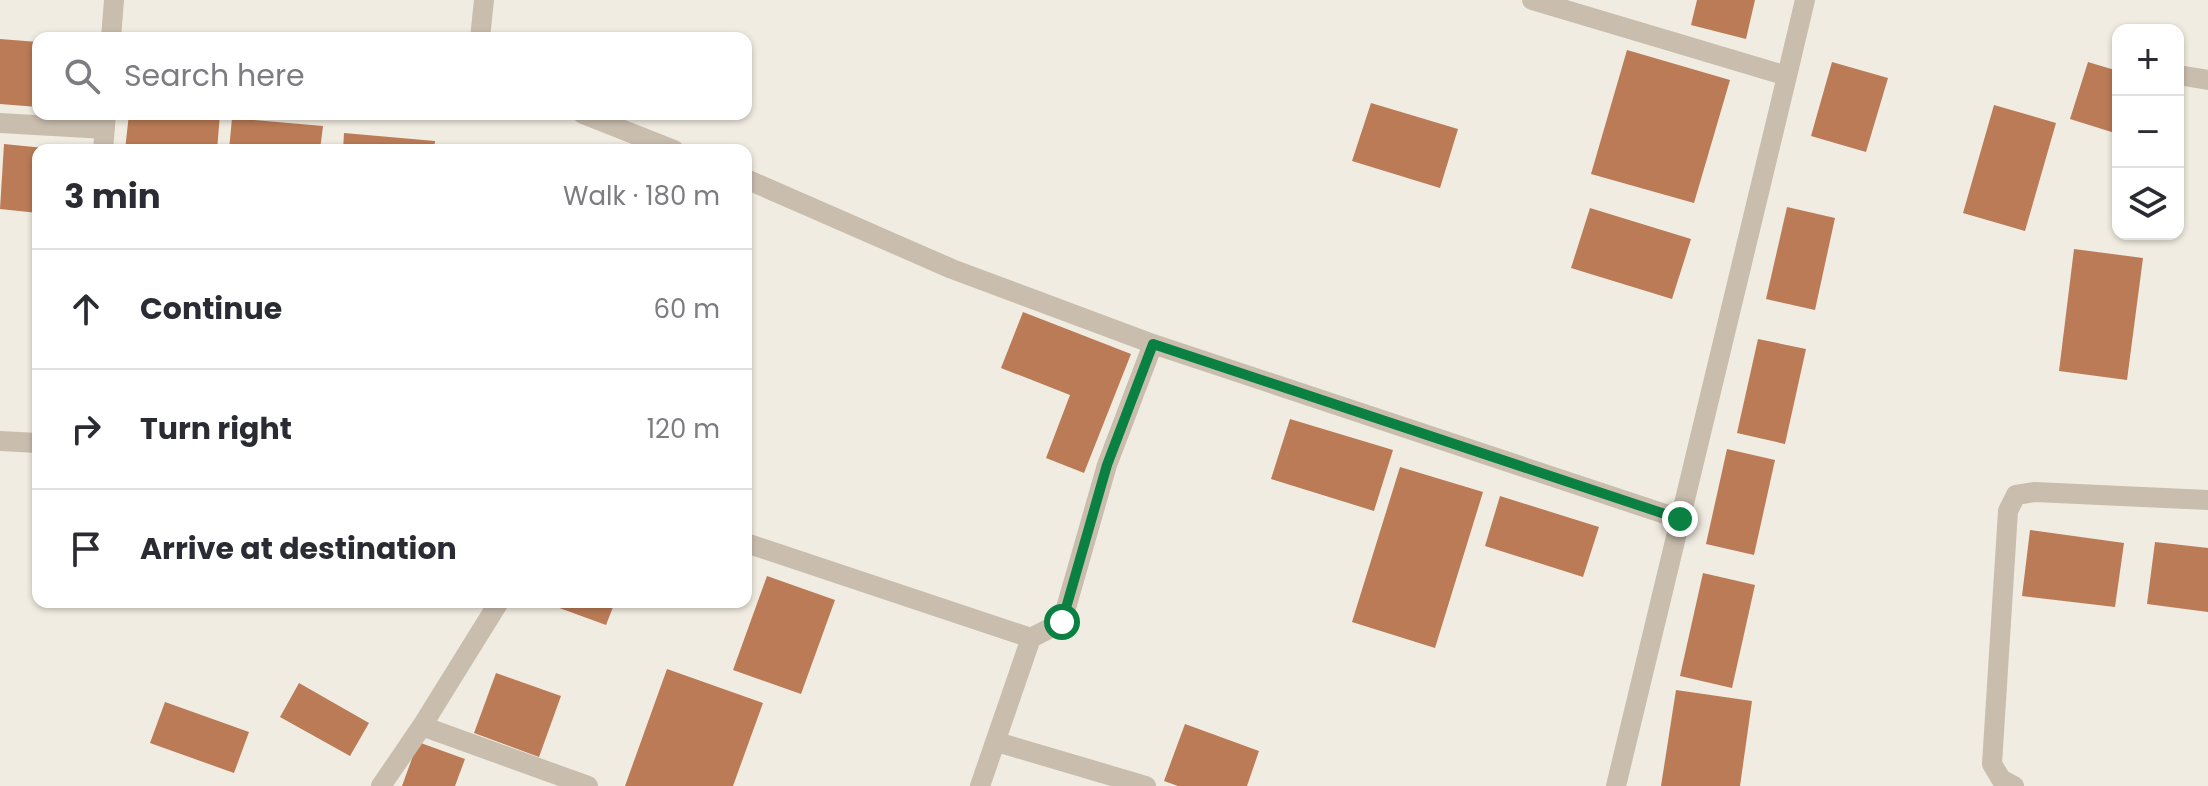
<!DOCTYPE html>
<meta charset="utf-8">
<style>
:root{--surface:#fff;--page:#f2f2f3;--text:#2b2b33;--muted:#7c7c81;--line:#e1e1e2}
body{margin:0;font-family:Poppins,sans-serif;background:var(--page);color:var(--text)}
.controls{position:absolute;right:24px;top:24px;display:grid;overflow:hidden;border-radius:16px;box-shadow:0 2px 6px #0004}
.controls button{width:72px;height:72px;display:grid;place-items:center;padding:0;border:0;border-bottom:2px solid var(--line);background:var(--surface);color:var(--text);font:40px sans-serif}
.stop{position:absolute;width:24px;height:24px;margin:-18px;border:6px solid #0b8043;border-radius:50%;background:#fff}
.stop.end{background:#0b8043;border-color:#fff;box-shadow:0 2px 8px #0008}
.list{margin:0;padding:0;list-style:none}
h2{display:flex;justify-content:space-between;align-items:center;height:104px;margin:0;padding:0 32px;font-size:34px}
h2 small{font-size:26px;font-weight:400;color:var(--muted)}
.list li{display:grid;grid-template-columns:52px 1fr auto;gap:24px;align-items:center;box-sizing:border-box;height:120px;padding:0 32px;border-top:2px solid var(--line)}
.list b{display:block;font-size:30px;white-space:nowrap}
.list em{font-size:26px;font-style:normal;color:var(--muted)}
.icon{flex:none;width:44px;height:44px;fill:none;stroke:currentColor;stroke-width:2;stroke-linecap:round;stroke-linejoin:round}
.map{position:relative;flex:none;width:2208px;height:786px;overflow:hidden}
.search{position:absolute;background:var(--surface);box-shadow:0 2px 6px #0004;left:32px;top:32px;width:720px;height:88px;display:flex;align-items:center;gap:20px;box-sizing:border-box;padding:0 28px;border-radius:16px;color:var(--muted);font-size:30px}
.panel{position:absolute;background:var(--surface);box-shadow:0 2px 6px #0004;left:32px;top:144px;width:720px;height:464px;border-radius:16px}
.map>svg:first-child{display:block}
.building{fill:#bb7b56}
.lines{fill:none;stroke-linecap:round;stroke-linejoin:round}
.minor{stroke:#c9bdae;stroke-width:20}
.route{stroke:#0b8043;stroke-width:10}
</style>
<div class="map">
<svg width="2208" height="786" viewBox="0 0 2208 786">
<rect width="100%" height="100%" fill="#f1ece1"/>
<path class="building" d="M1697,0H1755L1746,39L1691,25Z
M0,39L38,42V107L0,104Z
M1627,50L1730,80L1694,203L1591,174Z
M1832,62L1888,78L1866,152L1811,136Z
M2088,62L2118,71V134L2070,119Z
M1371,103L1458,129L1440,188L1352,161Z
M1994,105L2056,123L2025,231L1963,213Z
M129,114H220L217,150H125Z
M232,118L323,126L320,150H229Z
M344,133L435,141L434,150H343Z
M4,144L44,148V150H38V213L0,209Z
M1787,207L1835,218L1815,310L1766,299Z
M1590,208L1691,239L1672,299L1571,268Z
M2074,249L2143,258L2127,380L2059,371Z
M1023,312L1131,354L1084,473L1046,458L1070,395L1001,368Z
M1758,339L1806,349L1785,444L1737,433Z
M1290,419L1393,450L1374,511L1271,479Z
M1727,449L1775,460L1754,555L1706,544Z
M1400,467L1483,492L1435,648L1352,622Z
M1500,496L1599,527L1583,577L1485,546Z
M2030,530L2124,543L2115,607L2022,596Z
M2155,542L2208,548V612L2147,604Z
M1703,573L1755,585L1732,688L1680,676Z
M767,576L835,600L801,694L733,670Z
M543,602H615L606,625Z
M667,669L763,703L733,786H625Z
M496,673L561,696L539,757L474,733Z
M299,683L369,723L350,756L280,717Z
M1676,690L1752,701L1740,786H1661Z
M165,702L249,732L234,773L150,743Z
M1185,724L1259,751L1247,786H1178L1164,781Z
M418,742L465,759L455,786H402Z"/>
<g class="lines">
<path class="minor" d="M1532,0L1787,76L1805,0
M111,38L114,0
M480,38L484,0
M2178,75L2208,80
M583,114L674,150
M0,123L105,129
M103,150L106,114
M746,179L952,269L1153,344
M0,441L38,443
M746,543L1031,638
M422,726L588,786
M997,742L1146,786
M381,786L422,726L499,602
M980,786L1031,638L1062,622L1107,465L1153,344L1680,519
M1616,786L1787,76
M2014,786L2001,779L1992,764L2008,511L2016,495L2035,492L2208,500"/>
</g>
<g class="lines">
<path class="route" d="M1062,622L1107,465L1153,344L1680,519"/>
</g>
</svg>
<div class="controls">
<button>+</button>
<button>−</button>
<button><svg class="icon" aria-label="layers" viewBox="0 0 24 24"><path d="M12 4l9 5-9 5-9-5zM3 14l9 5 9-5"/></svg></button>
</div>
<div class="stop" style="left:1062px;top:622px"></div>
<div class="stop end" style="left:1680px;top:519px"></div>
<div class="search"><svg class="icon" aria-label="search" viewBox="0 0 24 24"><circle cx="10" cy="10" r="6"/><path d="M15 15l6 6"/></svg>Search here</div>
<section class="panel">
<h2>3 min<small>Walk · 180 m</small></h2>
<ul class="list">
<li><svg class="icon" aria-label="ahead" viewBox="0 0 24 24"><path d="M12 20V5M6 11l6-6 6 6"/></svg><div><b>Continue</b></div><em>60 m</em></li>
<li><svg class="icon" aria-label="right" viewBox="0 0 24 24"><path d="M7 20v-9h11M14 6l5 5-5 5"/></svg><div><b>Turn right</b></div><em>120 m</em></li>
<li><svg class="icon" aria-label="arrive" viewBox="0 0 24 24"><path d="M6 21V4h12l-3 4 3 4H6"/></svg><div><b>Arrive at destination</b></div></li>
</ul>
</section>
</div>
